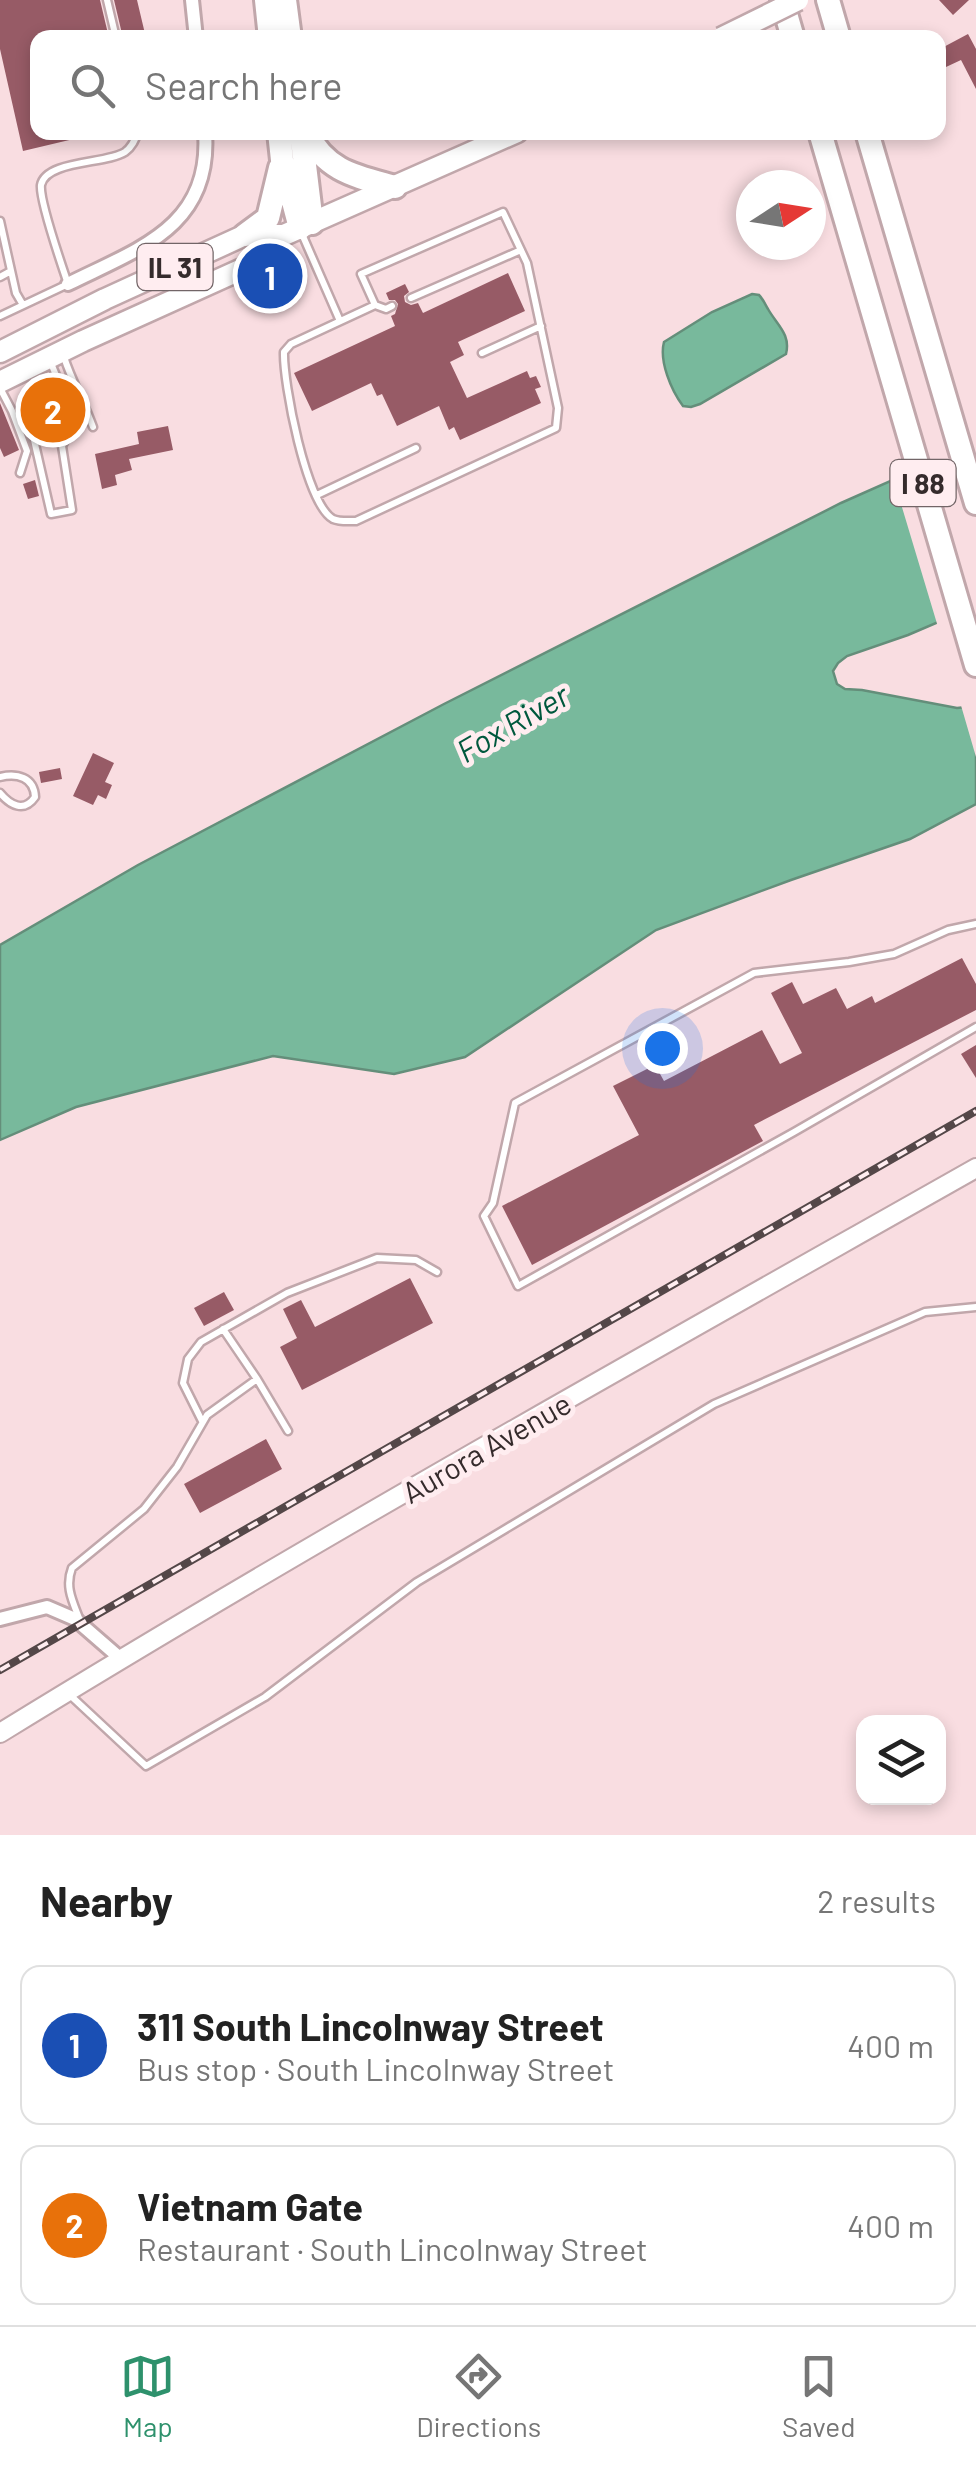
<!DOCTYPE html>
<meta charset="utf-8">
<style>
:root{--surface:#fff;--page:#f2f2f2;--text:#222;--muted:#767676;--line:#e0e0e0;--accent:#2e916c}
body{margin:0;font-family:Barlow,sans-serif;background:var(--page);color:var(--text)}
.controls{position:absolute;right:30px;bottom:30px;display:grid;overflow:hidden;border-radius:20px;box-shadow:0 5px 15px #0003}
.controls button{width:90px;height:90px;display:grid;place-items:center;padding:0;border:0;border-bottom:2px solid var(--line);background:var(--surface);color:var(--text);font:50px sans-serif}
.compass{position:absolute;left:736px;top:170px;width:90px;height:90px;border-radius:50%;background:var(--surface);box-shadow:0 5px 15px #0003;rotate:78deg}
.you{position:absolute;left:662px;top:1048px;width:35px;height:35px;margin:-25px;border:8px solid #fff;border-radius:50%;background:#1a73e8;box-shadow:0 0 0 15px #1a73e833}
.badge{display:grid;place-items:center;width:65px;height:65px;border-radius:50%;background:var(--accent);color:#fff;font-size:32px;font-weight:700}
.pin{position:absolute;translate:-50% -50%;border:5px solid #fff;box-shadow:0 2px 10px #0006}
.list{margin:0;padding:0;list-style:none}
h2{display:flex;justify-content:space-between;align-items:center;height:130px;margin:0;padding:0 40px;font-size:42px}
h2 small{font-size:32px;font-weight:400;color:var(--muted)}
.list li{display:grid;grid-template-columns:65px 1fr auto;gap:30px;align-items:center;box-sizing:border-box;height:160px;margin:0 20px 20px;padding:0 20px;border:2px solid var(--line);border-radius:20px}
.list b{display:block;font-size:38px;white-space:nowrap}
.list p{margin:0;font-size:32px;white-space:nowrap;color:var(--muted)}
.list em{font-size:32px;font-style:normal;color:var(--muted)}
.icon{flex:none;width:55px;height:55px;fill:none;stroke:currentColor;stroke-width:2;stroke-linecap:round;stroke-linejoin:round}
.map{position:relative;flex:none;width:976px;height:1835px;overflow:hidden}
.search{position:absolute;background:var(--surface);box-shadow:0 5px 15px #0003;left:30px;right:30px;top:30px;height:110px;display:flex;align-items:center;gap:25px;box-sizing:border-box;padding:0 35px;border-radius:20px;color:var(--muted);font-size:38px}
.sheet{height:490px;background:var(--surface)}
nav{display:flex;justify-content:space-around;align-items:center;box-sizing:border-box;height:140px;border-top:2px solid var(--line);background:var(--surface);font-size:28px;color:var(--muted)}
nav a{display:grid;justify-items:center;gap:5px}
nav .on{color:var(--accent)}
.map>svg:first-child{display:block}
.water{fill:#78b99c;stroke:#648e7a;stroke-width:2.5}
.pier{fill:#f9dde1}
.building{fill:#975b66}
.lines{fill:none;stroke-linecap:round;stroke-linejoin:round}
.service-casing{stroke:#c1a7ab;stroke-width:11}
.minor-casing{stroke:#c1a7ab;stroke-width:18}
.secondary-casing{stroke:#c1a7ab;stroke-width:22}
.primary-casing{stroke:#c1a7ab;stroke-width:25}
.motorway-casing{stroke:#c1a7ab;stroke-width:28}
.service{stroke:#fff;stroke-width:6}
.minor{stroke:#fff;stroke-width:12}
.secondary{stroke:#fff;stroke-width:18}
.primary{stroke:#fff;stroke-width:20}
.motorway{stroke:#fff;stroke-width:22}
.rail-casing{stroke:#544748;stroke-width:8}
.rail{stroke:#ffedf0;stroke-width:4;stroke-dasharray:11;stroke-linecap:butt}
.primary-bridge-casing{stroke:#c1a7ab;stroke-width:25;stroke-linecap:butt}
.primary-bridge{stroke:#fff;stroke-width:20}
.labels{text-anchor:middle;dominant-baseline:central;stroke-width:10;stroke-linejoin:round;paint-order:stroke}
.shield{fill:#ffedf0;stroke:#726567;stroke-width:2.5}
.shield-label{font-size:28px;font-weight:bold;fill:#352b2c}
.street-label{font-size:30px;fill:#352b2c;stroke:#ffedf0}
.water-label{font-size:32px;font-style:italic;fill:#00583d;stroke:#ffedf0}
</style>
<div class="map">
<svg width="976" height="1835" viewBox="0 0 976 1835">
<rect width="100%" height="100%" fill="#f9dde1"/>
<path class="water" d="M752,294L759,295C763,299 765,304 768,309C777,325 791,334 786,354L700,404L691,407L683,406C671,390 659,361 664,342L712,312Z
M976,443V606L908,635L847,656L838,663L833,671L837,684L845,689L862,690L957,708L976,706V804L910,839L791,880L656,930L465,1057L394,1074L273,1056L76,1107L0,1140V945L138,865L444,704L841,503Z"/>
<path class="pier" d="M976,438V611L938,627L892,474Z
M976,701V757L960,702Z"/>
<path class="building" d="M0,0H100L109,38H38V132H81L82,137L23,151L0,49Z
M114,0H137L146,38H123Z
M939,0H969L953,15Z
M968,34L976,49V89L961,60L946,67L938,52V50Z
M508,273L525,311L458,342L464,355L450,362L467,398L527,371L530,378L536,376L541,387L535,389L541,403L460,440L454,427L449,430L439,406L397,426L382,394L377,396L371,383L312,411L294,373L395,326L391,316L395,314L398,304L395,300H389L386,293L405,284L409,292L404,296L405,302L411,305L418,303L423,313Z
M54,390L60,406L62,423L53,427L51,422L49,423L38,403V398Z
M0,403L19,450L4,457L0,448Z
M168,426L173,450L129,459L132,470L115,475L117,485L102,489L95,454L139,444L137,432Z
M35,480L39,496L28,499L23,484Z
M93,753L114,763L105,782L112,785L106,799L98,795L93,805L73,796Z
M60,768L62,779L41,783L39,772Z
M962,958L976,984V1010L754,1125L763,1141L532,1265L502,1206L639,1135L613,1086L655,1065L664,1081L762,1030L780,1064L802,1053L771,993L792,982L803,1004L836,988L847,1009L872,996L875,1003Z
M976,1045V1078L961,1054Z
M410,1278L433,1323L302,1390L280,1347L297,1338L283,1309L301,1300L315,1327Z
M224,1292L234,1310L204,1326L194,1308Z
M266,1439L282,1469L200,1513L184,1484Z"/>
<g class="lines">
<defs>
<path id="service" d="M107,0L116,38
M0,221L16,293L23,305
M302,234L340,321
M0,277L11,271
M411,298L521,250
M375,305L361,274L503,212L527,263L558,408L556,428L356,521C348,521 340,522 333,519C306,504 283,382 284,352L291,344L375,305L386,309L392,306
M0,316L68,284C62,266 39,200 41,185C46,160 107,164 125,152C132,147 135,140 138,132
M482,353L541,326
M64,357C72,382 84,402 93,427
M51,363C61,389 79,421 62,446L72,510L51,514L29,418L32,394L47,385L56,376
M0,388L12,411L27,451L20,473
M317,495L416,448
M0,777C17,773 34,777 35,797C24,813 10,805 0,793
M976,924L948,930L894,954L849,962L754,973L515,1103L493,1203L484,1216L518,1286L794,1132L976,1027
M223,1329L257,1379
M202,1421L183,1383L188,1359L201,1342L287,1293L377,1258L416,1260L437,1272
M79,1618C72,1600 65,1586 72,1568L144,1509L177,1467L207,1415L257,1379L288,1431
M71,1696L146,1766L265,1697L417,1582L714,1404L925,1312L976,1307"/>
<path id="minor" d="M192,0L196,38
M68,284C138,249 212,227 205,132
M0,1619L47,1607L75,1619L121,1659"/>
<path id="secondary" d="M0,1733C320,1536 649,1353 976,1168"/>
<path id="primary" d="M0,352L105,299L245,235H284L517,132
M0,382L83,341L262,260L284,235"/>
<path id="motorway" d="M266,0L270,38
M285,0L290,38
M782,0L793,38
M828,0L839,38
M279,132L282,160L300,228
M301,132L312,223
M306,132C327,172 355,176 395,187
M820,132L976,665
M867,132L976,503
M245,235L268,218L280,168"/>
</defs>
<use href="#service" class="service-casing"/>
<use href="#minor" class="minor-casing"/>
<use href="#secondary" class="secondary-casing"/>
<use href="#primary" class="primary-casing"/>
<use href="#motorway" class="motorway-casing"/>
<use href="#service" class="service"/>
<use href="#minor" class="minor"/>
<use href="#secondary" class="secondary"/>
<use href="#primary" class="primary"/>
<use href="#motorway" class="motorway"/>
<defs>
<path id="rail" d="M0,1670L976,1111"/>
</defs>
<use href="#rail" class="rail-casing"/>
<use href="#rail" class="rail"/>
<defs>
<path id="primary-bridge" d="M721,38L798,0"/>
</defs>
<use href="#primary-bridge" class="primary-bridge-casing"/>
<use href="#primary-bridge" class="primary-bridge"/>
</g>
<g class="labels">
<g class="shield">
<rect x="137.5" y="244" width="75" height="46" rx="8"/>
<rect x="890.5" y="460" width="65" height="46" rx="8"/>
</g>
<g class="shield-label">
<text x="175" y="267">IL 31</text>
<text x="923" y="483">I 88</text>
</g>
<g class="street-label">
<text transform="translate(486 1447) rotate(-30)">Aurora Avenue</text>
</g>
<g class="water-label">
<text transform="translate(512 722) rotate(-30)">Fox River</text>
</g>
</g>
</svg>
<div class="controls">
<button><svg class="icon" aria-label="layers" viewBox="0 0 24 24"><path d="M12 4l9 5-9 5-9-5zM3 14l9 5 9-5"/></svg></button>
</div>
<svg class="compass" viewBox="-18 -18 36 36"><path d="M0-13l5 13h-10z" fill="#e53935"/><path d="M0 13l5-13h-10z" fill="#767676"/></svg>
<div class="you"></div>
<div class="pin badge" style="left:270px;top:276px;background:#1a4fb4">1</div>
<div class="pin badge" style="left:53px;top:410px;background:#e8710a">2</div>
<div class="search"><svg class="icon" aria-label="search" viewBox="0 0 24 24"><circle cx="10" cy="10" r="6"/><path d="M15 15l6 6"/></svg>Search here</div>
</div>
<section class="sheet">
<h2>Nearby<small>2 results</small></h2>
<ul class="list">
<li><span class="badge" style="background:#1a4fb4">1</span><div><b>311 South Lincolnway Street</b><p>Bus stop · South Lincolnway Street</p></div><em>400 m</em></li>
<li><span class="badge" style="background:#e8710a">2</span><div><b>Vietnam Gate</b><p>Restaurant · South Lincolnway Street</p></div><em>400 m</em></li>
</ul>
</section>
<nav>
<a class="on"><svg class="icon" aria-label="map" viewBox="0 0 24 24"><path d="M3 6l6-2 6 2 6-2v14l-6 2-6-2-6 2zM9 4v14M15 6v14"/></svg>Map</a>
<a><svg class="icon" aria-label="directions" viewBox="0 0 24 24"><path d="M12 3l9 9-9 9-9-9zM9 14v-3h6M13 9l2 2-2 2"/></svg>Directions</a>
<a><svg class="icon" aria-label="saved" viewBox="0 0 24 24"><path d="M7 4h10v16l-5-4-5 4z"/></svg>Saved</a>
</nav>
